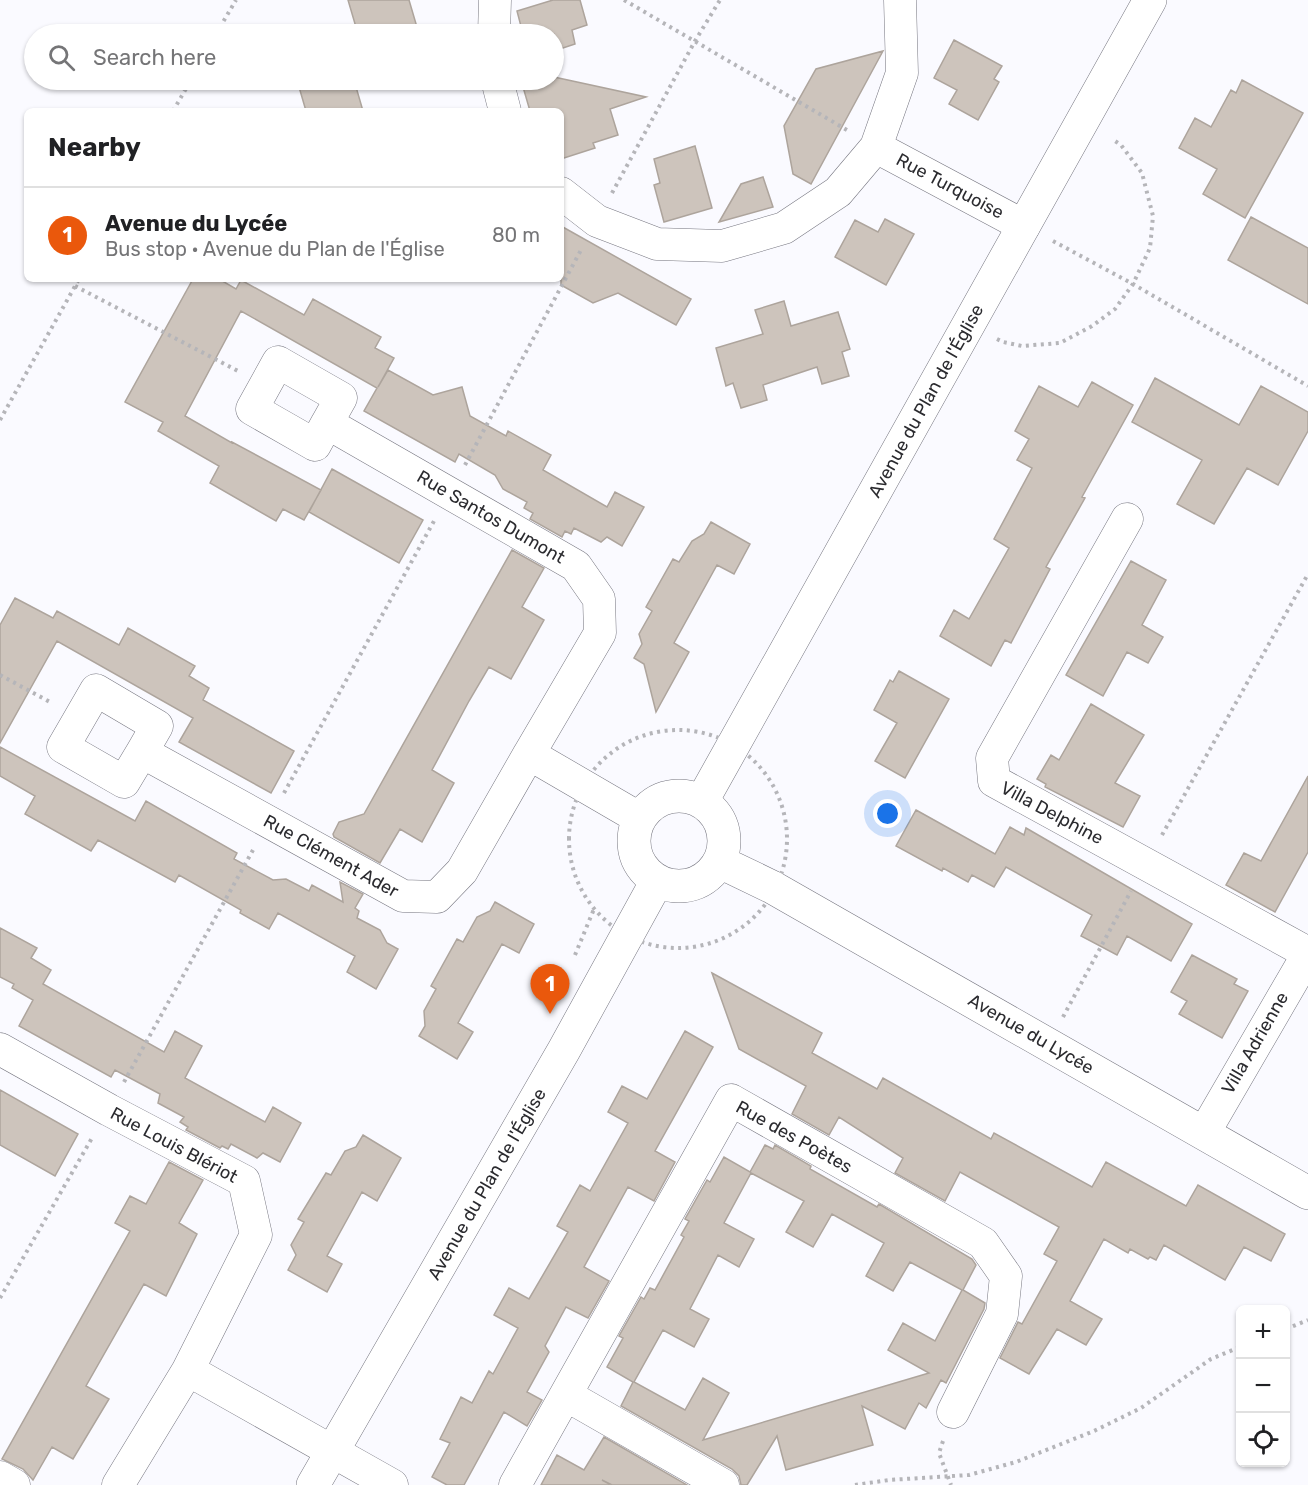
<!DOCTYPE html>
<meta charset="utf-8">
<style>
:root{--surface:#fff;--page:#f6f6f6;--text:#202124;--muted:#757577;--line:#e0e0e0;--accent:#ea580c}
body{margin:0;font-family:Rubik,sans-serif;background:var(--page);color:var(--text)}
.controls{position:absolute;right:18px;bottom:18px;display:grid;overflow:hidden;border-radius:9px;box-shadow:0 2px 4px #0004}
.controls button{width:54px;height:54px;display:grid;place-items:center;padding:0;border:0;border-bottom:2px solid var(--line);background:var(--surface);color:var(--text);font:30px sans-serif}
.you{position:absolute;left:888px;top:814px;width:21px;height:21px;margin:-15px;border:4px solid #fff;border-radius:50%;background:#1a73e8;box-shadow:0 0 0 9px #1a73e833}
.badge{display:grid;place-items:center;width:39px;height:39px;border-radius:50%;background:var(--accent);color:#fff;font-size:20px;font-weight:700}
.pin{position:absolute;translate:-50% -50px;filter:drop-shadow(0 2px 3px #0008)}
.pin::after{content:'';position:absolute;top:32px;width:21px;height:18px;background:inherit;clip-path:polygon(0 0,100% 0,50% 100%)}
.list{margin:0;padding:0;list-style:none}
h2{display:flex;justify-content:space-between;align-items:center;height:78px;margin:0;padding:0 24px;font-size:26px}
h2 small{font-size:20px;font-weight:400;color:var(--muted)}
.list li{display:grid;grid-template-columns:39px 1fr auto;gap:18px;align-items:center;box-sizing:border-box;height:96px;padding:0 24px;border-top:2px solid var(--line)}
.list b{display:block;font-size:22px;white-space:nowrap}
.list p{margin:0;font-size:20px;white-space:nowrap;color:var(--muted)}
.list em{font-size:20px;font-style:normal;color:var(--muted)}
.icon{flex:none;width:33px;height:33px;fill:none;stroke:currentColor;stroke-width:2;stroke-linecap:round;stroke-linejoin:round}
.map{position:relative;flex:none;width:1308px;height:1485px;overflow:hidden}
.search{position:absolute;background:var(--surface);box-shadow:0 2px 4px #0004;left:24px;top:24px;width:540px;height:66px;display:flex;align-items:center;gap:15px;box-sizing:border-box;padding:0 21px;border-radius:33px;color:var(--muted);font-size:22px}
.panel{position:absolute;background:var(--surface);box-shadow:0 2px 4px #0004;left:24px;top:108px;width:540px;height:174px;border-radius:9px}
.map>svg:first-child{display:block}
.building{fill:#cdc4bc;stroke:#ada49c;stroke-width:1.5;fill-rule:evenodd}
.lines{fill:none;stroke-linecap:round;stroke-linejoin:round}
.street-casing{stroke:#777781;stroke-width:33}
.secondary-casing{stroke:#777781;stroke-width:34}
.path{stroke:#b5b5b9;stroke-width:4;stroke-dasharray:3 4.5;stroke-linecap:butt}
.street{stroke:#fff;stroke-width:32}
.secondary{stroke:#fff;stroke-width:33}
.labels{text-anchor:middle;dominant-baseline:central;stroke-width:4.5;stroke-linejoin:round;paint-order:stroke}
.street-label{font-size:18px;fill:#2b2b2f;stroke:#fff}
</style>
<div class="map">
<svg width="1308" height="1485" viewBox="0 0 1308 1485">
<rect width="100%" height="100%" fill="#fafaff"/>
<path class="building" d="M348,0H409L419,34H358Z
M553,0H580L587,25L572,30L575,44L554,51V34H523L517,11Z
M954,40L1002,66L994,79L999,82L978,120L949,104L957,90L934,78Z
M883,51L811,184L793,174L784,126L816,69Z
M554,77L646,97L610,109L618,135L593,143L595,148L561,159V111H530L521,80H554Z
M297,80H354L363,111H306Z
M1242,80L1303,113L1245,218L1203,194L1217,169L1179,148L1195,118L1211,127L1231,90L1236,93Z
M695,146L712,208L664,222L654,185L660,183L654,159Z
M763,177L773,207L719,222L741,184Z
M1251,217L1308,248V304L1228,260Z
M885,219L914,234L886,285L835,257L855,220L878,232Z
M561,226L691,299L676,325L618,293L593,303L561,285Z
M193,279H219L236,289L241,280L304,315L313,299L381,337L375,348L394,358L378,387L388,370L433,395L462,387L470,416L506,436L508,431L551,455L543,470L607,507L615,492L644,507L622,546L607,537L601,542L574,528L571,534L565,531L562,537L530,519L533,513L524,508L527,502L503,489L495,475L459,454L455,462L364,411L377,388L241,311L185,416L232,443V442L321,490L304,520L283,509L276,521L210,483L219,466L158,431L163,422L125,402Z
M784,301L791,326L838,312L850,349L842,352L849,376L822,384L817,367L763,385L767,400L741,408L733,383L726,386L716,348L763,334L755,310Z
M1155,378L1239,425L1261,386L1308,412V431L1278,485L1247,468L1214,524L1177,504L1202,460L1132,422Z
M1092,382L1133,405L1082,497L1085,498L1046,567L1050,569L1011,643L1005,640L991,666L940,636L954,610L969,619L1009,548L994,539L1032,468L1017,460L1029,439L1015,431L1039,386L1078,407Z
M332,469L423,520L399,563L309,512Z
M711,522L750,544L734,574L717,565L674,643L689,652L656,712L644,664L634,658L642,644L639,634L652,611L646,607L673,559L679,562L692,541L704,534Z
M512,550L544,568L522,607L544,620L511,679L489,667L469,701L432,770L454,783L422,842L400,829L380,863L334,837L333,834L339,822L364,814Z
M1131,561L1166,580L1142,625L1163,637L1148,663L1127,652L1103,696L1066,675Z
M15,598L53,618L57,611L119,645L128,628L195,666L189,676L209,688L203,700L294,751L271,793L179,742L193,718L57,641L0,743V625Z
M899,671L949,699L905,778L875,761L897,723L874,710L890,680L893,682Z
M1091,704L1144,735L1115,783L1140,796L1123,827L1045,787L1046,784L1037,779L1051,755L1059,760Z
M0,747L135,821L146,801L237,853L234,859L273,880L286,879L309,891L312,885L343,902L340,882L363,894L355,908L359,911L357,918L380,930L387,943L398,949L376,989L347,972L355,956L278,913L269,929L240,913L241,910L179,875L175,882L98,840L91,851L25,814L35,796L0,776Z
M1308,776V852L1275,912L1226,885L1244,853L1261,861Z
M916,810L995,854L1010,827L1024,835L1026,828L1192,924L1171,961L1127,936L1117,955L1081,936L1092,915L1006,867L994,887L972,875L968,882L943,868L942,871L896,846Z
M495,902L534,924L519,953L502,944L458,1023L473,1032L457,1059L419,1036L425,1026L424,1011L436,989L431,986L457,939L463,942L477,917L490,911Z
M0,928L37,948L31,958L51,970L43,984L164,1052L175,1031L202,1046L185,1078L265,1122L273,1107L301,1123L280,1162L263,1153L257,1158L231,1144L228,1149L222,1146L220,1148L186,1130L188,1127L180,1122L184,1117L158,1103L160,1094L115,1070L111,1077L19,1026L33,1000L12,988L14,984L0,977Z
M1192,955L1237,979L1234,984L1248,991L1222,1038L1179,1014L1187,1001L1171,992Z
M712,973L822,1033L812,1053L877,1089L883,1078L991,1139L994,1133L1092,1187L1106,1162L1186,1206L1198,1185L1285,1234L1271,1261L1244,1247L1225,1280L1164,1245L1156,1260L1150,1257L1148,1259L1130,1249L1128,1253L1104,1239L1070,1301L1102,1319L1086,1345L1057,1329L1029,1374L1000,1358L1018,1322L1022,1324L1057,1261L1044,1254L1059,1227L960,1172L945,1201L895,1173L903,1158L839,1117L829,1135L792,1114L806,1086L739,1049Z
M685,1031L713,1047L655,1151L675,1162L654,1201L628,1187L584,1267L609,1281L588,1318L566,1307L545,1346L549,1352L527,1392L542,1400L527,1426L504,1412L464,1485H447L432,1477L450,1443L440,1439L461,1397L472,1403L489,1371L493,1374L518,1328L494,1315L509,1288L529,1299L568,1232L557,1226L580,1185L590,1191L628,1123L608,1112L622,1086L647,1099Z
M0,1090L78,1134L55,1176L0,1145Z
M363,1135L401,1158L377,1201L362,1192L349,1216L327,1256L342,1264L327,1292L288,1270L296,1255L291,1245L304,1222L298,1219L326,1173L331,1175L345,1151L356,1147Z
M765,1145L773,1149L775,1145L811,1166L810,1169L877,1207L879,1204L972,1259L976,1265L963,1290L985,1303L984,1309L946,1383L941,1380L926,1408L919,1403L905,1429L862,1406L873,1445L786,1470L777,1436L747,1485H741L739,1476L732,1469L621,1406L633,1382L607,1367L623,1338L619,1336L641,1297L644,1299L650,1288L655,1290L684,1237L681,1235L689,1221L685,1219L707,1180L710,1182L724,1157L750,1172ZM751,1173L804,1201L786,1232L813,1247L832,1214L884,1243L866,1276L893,1291L910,1262L962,1290L935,1341L903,1323L888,1350L929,1373L703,1440L729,1393L703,1378L685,1410L634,1382L663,1330L694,1347L709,1319L690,1309L718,1255L739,1267L754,1239L724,1223Z
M169,1162L203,1180L179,1223L197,1234L166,1296L144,1284L86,1386L109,1399L73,1459L52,1447L33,1480L23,1469L2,1459L130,1231L115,1223L130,1196L146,1204Z
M604,1437L687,1485H612L602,1480L611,1485H541L557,1455L584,1470Z"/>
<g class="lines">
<defs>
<path id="street" d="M494,34L495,0
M497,80L505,111
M876,147L1024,226
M561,193L597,221L657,244L722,246L784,228L838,192L876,147L902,73L900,0
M327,423L315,445L252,409L278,362L341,398L327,423L576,566L599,599L600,633L529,754L639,818
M1127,519L992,758L994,781L1308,953
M142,752L124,782L63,747L96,690L157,726L142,752L403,896L437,897L462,871L529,754
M0,1049L109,1110L244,1181L256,1235L188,1370L392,1485
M1204,1133L1308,954
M566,1395L723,1485
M0,1477L14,1485
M118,1485L188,1370
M515,1485L731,1100L983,1243L1006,1276L1002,1314L953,1412"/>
<path id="secondary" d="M634 841a45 45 0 1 1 90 0a45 45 0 1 1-90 0Z
M702,801L1150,0
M720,862L772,887L1308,1193
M313,1485L564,1050L657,881"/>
</defs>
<use href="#street" class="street-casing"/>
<use href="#secondary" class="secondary-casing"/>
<path class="path" d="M624,0L847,130
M216,34L236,0
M173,111L191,80
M612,193L695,41L720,0
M1053,241L1133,284L1308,386
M75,286L238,371
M997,339L1003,342L1022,346L1060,343L1092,326L1115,309L1133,284L1150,248L1153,216L1142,173L1121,145L1112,139
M0,420L79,279
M465,465L581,250
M0,675L50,702
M569 839a109 109 0 1 1 218 0a109 109 0 1 1-218 0Z
M284,793L434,521
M1162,835L1308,574
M575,955L594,909
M1063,1017L1131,891
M124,1082L253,850
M0,1298L92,1138
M1286,1329L1308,1320
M943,1441L939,1453L951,1485
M855,1485L889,1480L969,1475L1016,1462L1094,1431L1141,1408L1211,1359L1240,1347"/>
<use href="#street" class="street"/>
<use href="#secondary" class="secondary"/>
</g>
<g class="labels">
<g class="street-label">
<text transform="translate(950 186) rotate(28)">Rue Turquoise</text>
<text transform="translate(926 401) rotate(-61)">Avenue du Plan de l'Église</text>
<text transform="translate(491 517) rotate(30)">Rue Santos Dumont</text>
<text transform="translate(1052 813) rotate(28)">Villa Delphine</text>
<text transform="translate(331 856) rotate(29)">Rue Clément Ader</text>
<text transform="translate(1031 1034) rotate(30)">Avenue du Lycée</text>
<text transform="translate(1255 1043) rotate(-60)">Villa Adrienne</text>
<text transform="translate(794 1137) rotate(29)">Rue des Poètes</text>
<text transform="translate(174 1145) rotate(28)">Rue Louis Blériot</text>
<text transform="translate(487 1184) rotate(-60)">Avenue du Plan de l'Église</text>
</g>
</g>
</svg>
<div class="controls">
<button>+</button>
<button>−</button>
<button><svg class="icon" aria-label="locate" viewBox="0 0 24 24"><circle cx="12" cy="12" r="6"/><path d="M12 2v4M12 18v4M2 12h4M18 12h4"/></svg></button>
</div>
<div class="you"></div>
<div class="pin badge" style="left:550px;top:1014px">1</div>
<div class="search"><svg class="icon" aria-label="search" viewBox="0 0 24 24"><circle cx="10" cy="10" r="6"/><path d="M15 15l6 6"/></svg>Search here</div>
<section class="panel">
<h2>Nearby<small></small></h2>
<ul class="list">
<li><span class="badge">1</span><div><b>Avenue du Lycée</b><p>Bus stop · Avenue du Plan de l'Église</p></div><em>80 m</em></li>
</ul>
</section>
</div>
